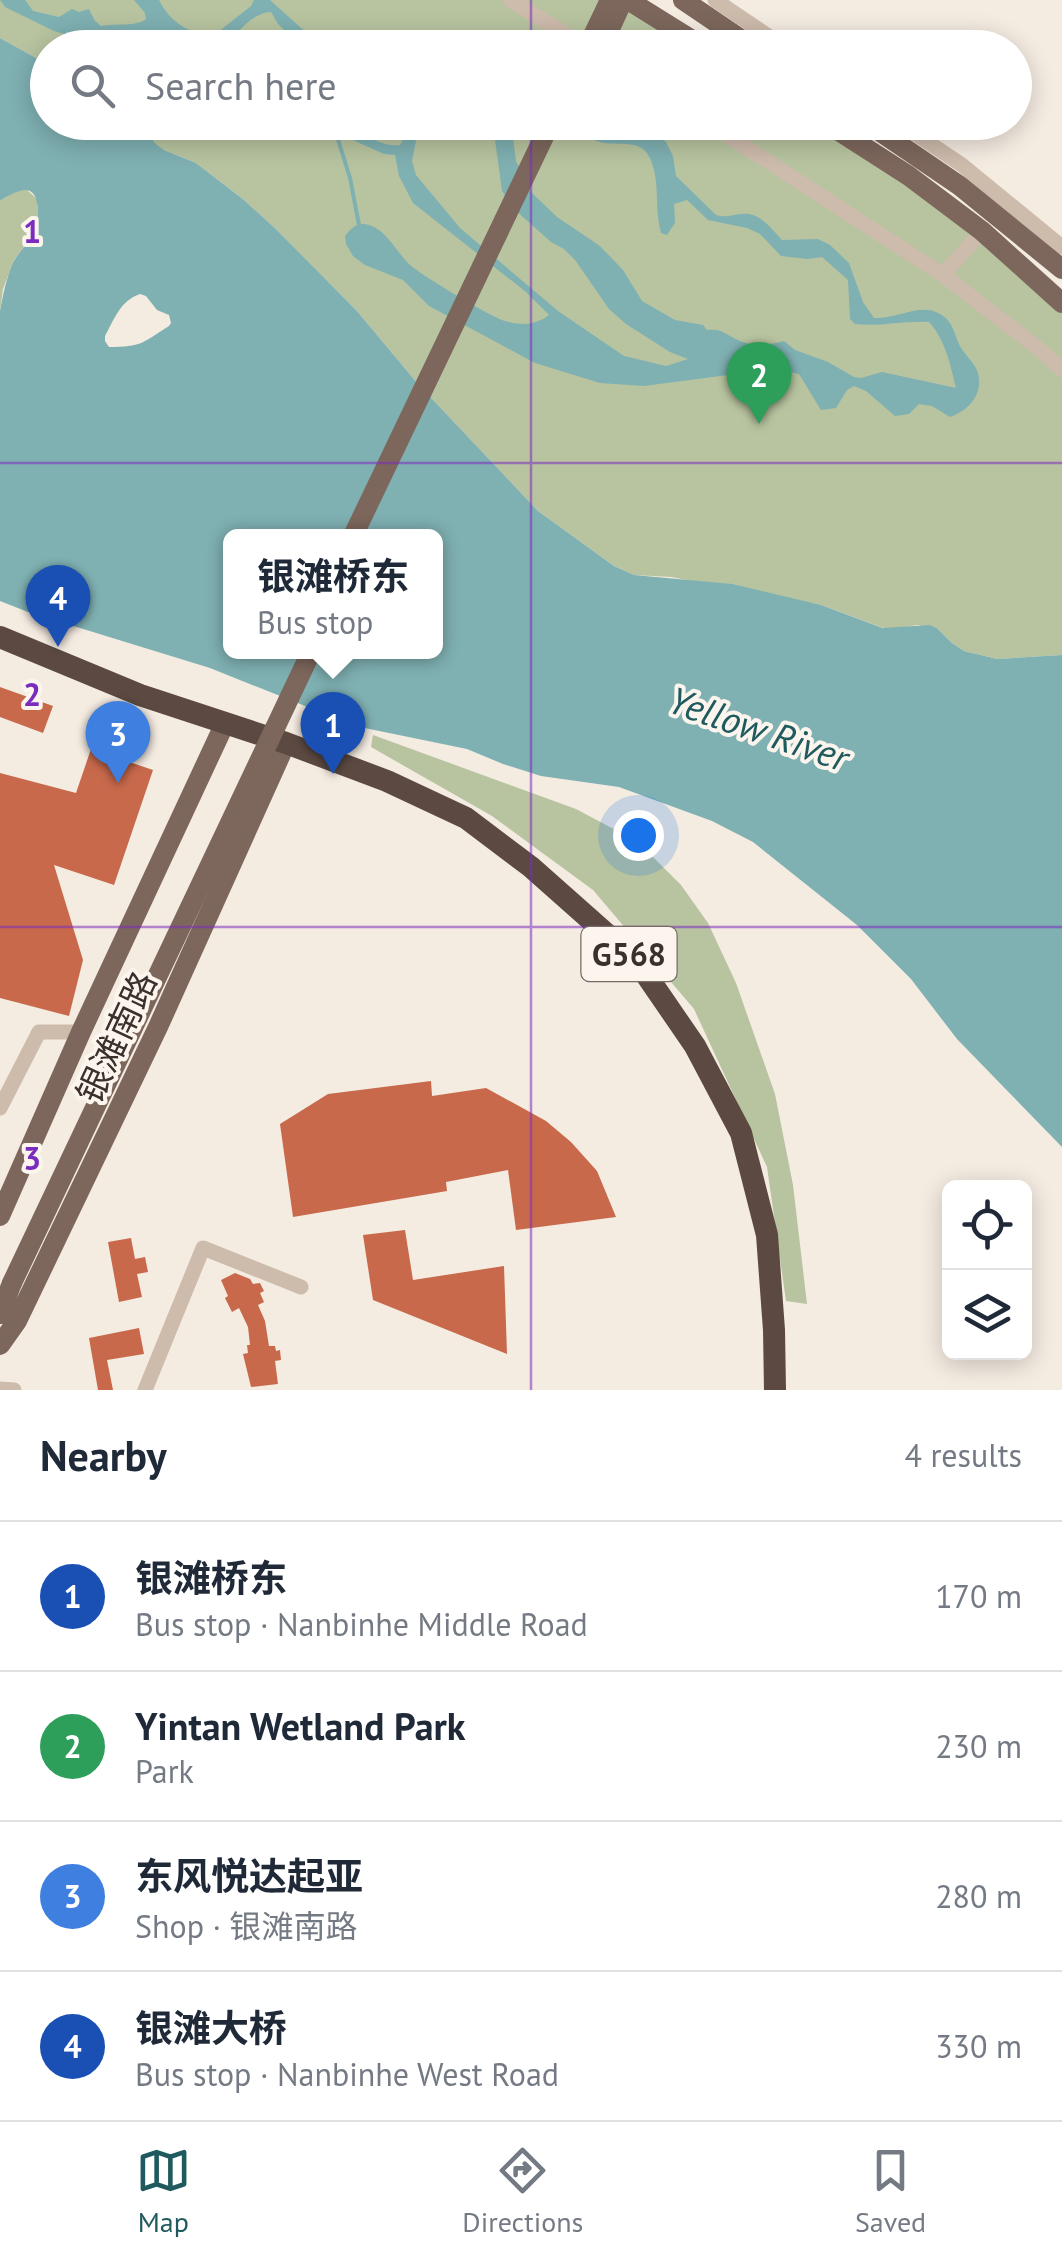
<!DOCTYPE html>
<meta charset="utf-8">
<style>
:root{--surface:#fff;--page:#f2f2f3;--text:#1f2937;--muted:#747a83;--line:#e0e1e3;--accent:#1f5a5e}
body{margin:0;font-family:"PT Sans","Noto Sans SC",sans-serif;background:var(--page);color:var(--text)}
.controls{position:absolute;right:30px;bottom:30px;display:grid;overflow:hidden;border-radius:15px;box-shadow:0 5px 25px #0003}
.controls button{width:90px;height:90px;display:grid;place-items:center;padding:0;border:0;border-bottom:2px solid var(--line);background:var(--surface);color:var(--text);font:50px sans-serif}
.you{position:absolute;left:638px;top:835px;width:35px;height:35px;margin:-25px;border:8px solid #fff;border-radius:50%;background:#1a73e8;box-shadow:0 0 0 15px #1a73e833}
.badge{display:grid;place-items:center;width:65px;height:65px;border-radius:50%;background:var(--accent);color:#fff;font-size:32px;font-weight:700}
.pin{position:absolute;translate:-50% -82px;filter:drop-shadow(0 2px 5px #0008)}
.pin::after{content:'';position:absolute;top:52px;width:35px;height:30px;background:inherit;clip-path:polygon(0 0,100% 0,50% 100%)}
.popup{position:absolute;left:223px;top:529px;width:220px;height:130px;box-sizing:border-box;display:grid;place-content:center;border-radius:15px;background:var(--surface);filter:drop-shadow(0 2px 8px #0005);font-size:32px;white-space:nowrap;color:var(--muted)}
.popup b{font-size:38px;color:var(--text)}
.popup::after{content:'';position:absolute;left:50%;top:100%;margin-left:-20px;border:20px solid transparent;border-top-color:var(--surface)}
.list{margin:0;padding:0;list-style:none}
h2{display:flex;justify-content:space-between;align-items:center;height:130px;margin:0;padding:0 40px;font-size:42px}
h2 small{font-size:32px;font-weight:400;color:var(--muted)}
.list li{display:grid;grid-template-columns:65px 1fr auto;gap:30px;align-items:center;box-sizing:border-box;height:150px;padding:0 40px;border-top:2px solid var(--line)}
.list b{display:block;font-size:38px;white-space:nowrap}
.list p{margin:0;font-size:32px;white-space:nowrap;color:var(--muted)}
.list em{font-size:32px;font-style:normal;color:var(--muted)}
.icon{flex:none;width:55px;height:55px;fill:none;stroke:currentColor;stroke-width:2;stroke-linecap:round;stroke-linejoin:round}
.map{position:relative;flex:none;width:1062px;height:1390px;overflow:hidden}
.search{position:absolute;background:var(--surface);box-shadow:0 5px 25px #0003;left:30px;right:30px;top:30px;height:110px;display:flex;align-items:center;gap:25px;box-sizing:border-box;padding:0 35px;border-radius:55px;color:var(--muted);font-size:38px}
.sheet{height:730px;background:var(--surface)}
nav{display:flex;justify-content:space-around;align-items:center;box-sizing:border-box;height:140px;border-top:2px solid var(--line);background:var(--surface);font-size:28px;color:var(--muted)}
nav a{display:grid;justify-items:center;gap:5px}
nav .on{color:var(--accent)}
.map>svg:first-child{display:block}
.green{fill:#b8c4a0}
.water{fill:#7fb0b2;fill-rule:evenodd}
.lines{fill:none;stroke-linecap:round;stroke-linejoin:round}
.stream{stroke:#7fb0b2;stroke-width:4}
.building{fill:#c8694b}
.minor{stroke:#cdbbac;stroke-width:15}
.major{stroke:#7d675c;stroke-width:20}
.highway{stroke:#5c4a42;stroke-width:22}
.major-bridge{stroke:#7d675c;stroke-width:20}
.grid{fill:none;stroke:#7b2cbf;stroke-width:2.5;stroke-opacity:0.55}
.labels{text-anchor:middle;dominant-baseline:central;stroke-width:8;stroke-linejoin:round;paint-order:stroke}
.shield{fill:#fbf5ee;stroke:#756b66;stroke-width:2.5}
.shield-label{font-size:32px;font-weight:bold;fill:#3b302b}
.street-label{font-size:35px;fill:#3b302b;stroke:#fbf5ee}
.water-label{font-size:38px;font-style:italic;fill:#1f5a5e;stroke:#fbf5ee}
.grid-label{font-size:32px;text-anchor:middle;font-weight:bold;fill:#7b2cbf;stroke:#fbf5ee;stroke-width:8;stroke-linejoin:round;paint-order:stroke}
</style>
<div class="map">
<svg width="1062" height="1390" viewBox="0 0 1062 1390">
<rect width="100%" height="100%" fill="#f4ebe1"/>
<path class="green" d="M0,0H629L705,47L48,48L47,64L0,38Z
M142,123H825L1062,303V655L997,659L964,651L952,643L938,629L917,625L899,628H884L821,605L671,577L634,575L614,566L538,511L418,384L357,311L277,230L244,200L196,163L164,150L155,143Z
M26,189L37,199L39,223L36,231L14,260L3,289L0,311V201L16,191Z
M373,735L576,809L625,835L650,854L681,885L708,923L736,983L775,1094L793,1185L807,1304L786,1301L767,1167L694,1009L593,890L492,816L371,747Z"/>
<path class="water" d="M0,0H25L33,11L59,17L72,9L79,12L89,9L95,21L101,26C115,23 137,27 146,19L145,13L134,0H159C170,22 189,34 213,36L251,6L254,0H270L311,37L340,41L395,35L418,47H311L293,39L278,24L271,12C253,13 240,29 230,43L232,47H108L54,31L5,7Z
M0,38L47,64L48,122L142,123L155,143L164,150L196,163L244,200L277,230L357,311L418,384L538,511L614,566L634,575L732,584L821,605L883,628L930,625L938,629L952,643L964,651L997,659L1062,655V1147L957,1039L911,979L857,925L753,842L712,821L619,787L541,776L503,764L467,749L355,726L210,668L28,612L0,601V311C3,295 6,280 12,265C17,253 28,244 35,233C39,226 38,219 38,210C36,180 18,190 0,201ZM140,294L146,296L157,310L169,315L171,323L169,326C142,343 142,347 109,347L105,341V336C115,318 120,301 140,294ZM230,536H436V652H230Z
M307,123C319,123 338,119 348,125C365,133 379,147 400,145L406,133L405,123H414L416,141L412,161L416,175L460,228L558,311L624,356L666,366L688,359L670,352L626,324L609,309L575,260L564,249L551,242L514,209L502,191L493,125L490,123H511L516,161L532,193L557,217L600,246L623,270L642,301L675,320L703,325L707,330C723,328 726,335 740,341C755,347 769,345 784,341L795,350L828,362L854,377L861,378L882,372L956,388C950,364 946,341 929,322C904,320 880,327 855,324L850,319L848,280L822,257L807,259L781,256L760,234L747,228L708,220L687,200L674,204L675,223L667,235L661,233C655,212 659,191 654,170C645,129 616,153 590,138C583,135 577,127 572,123H598L604,128L643,126L655,133L666,142L673,156L676,176L716,215C728,219 737,212 749,214C762,216 773,230 782,240L818,239L830,245L849,263L863,302L874,318C895,319 919,304 936,312C951,318 953,329 958,342C962,352 971,359 976,368C986,390 971,410 950,417L932,406L919,404L909,414L895,416L866,391L854,386L847,390L836,408L821,410L799,374L785,371L765,379L743,373L644,386L600,383L535,363L429,306L403,280L365,265L353,256L346,244L345,236C350,230 355,223 364,224C385,226 396,252 410,265C421,275 491,317 505,321C521,326 536,325 549,315L526,292L413,203L399,176L395,155L384,154L346,137L316,132Z"/>
<g class="lines">
<path class="stream" d="M336,133L350,178L359,225"/>
</g>
<path class="building" d="M0,687L53,706L43,733L0,717Z
M91,749L153,770L114,885L54,865L83,960L69,1016L0,998V773L76,793Z
M431,1081L432,1096L486,1088L546,1121L571,1142L597,1171L616,1217L516,1230L508,1170L446,1182L447,1191L293,1217L280,1124L328,1094Z
M405,1230L413,1280L504,1266L507,1354L373,1300L363,1235Z
M131,1238L135,1259L145,1257L148,1272L137,1274L142,1297L119,1302L108,1242Z
M235,1273L250,1279L253,1284L260,1283L264,1291L260,1293L264,1302L258,1305L265,1321L269,1346H275L276,1351L280,1350L281,1360L275,1361L278,1384L251,1387L243,1354L248,1353L247,1345H250L248,1327L239,1308L232,1312L225,1298L228,1296L221,1280Z
M139,1328L144,1354L107,1360L113,1390H98L89,1338Z"/>
<g class="lines">
<path class="minor" d="M510,0L588,48
M715,0L786,48
M707,122L943,275L1039,349L1062,370
M898,122L962,165L1062,247
M943,275L982,231
M0,1108L39,1032H81
M0,1389L14,1390
M145,1390L203,1248L301,1287"/>
<path class="major" d="M628,0L705,48
M683,0L754,48
M601,48L623,0
M825,122L909,176L982,231L1062,303
M866,122L960,186L1062,269
M353,536L551,122
M0,1216L81,1032L225,723
M0,1314L12,1283
M0,1345L17,1321L158,1027L286,743"/>
<path class="highway" d="M0,637L140,695L286,743L387,781L466,818L531,867L628,953L638,963L695,1046L741,1133L767,1235L774,1330L775,1390"/>
<path class="major-bridge" d="M587,48L610,0
M12,1283L311,652"/>
</g>
<path class="grid" d="M531,0V48M531,122V1390M0,463H1062M0,927H1062"/>
<g class="labels">
<rect class="shield" x="581.5" y="927" width="95" height="54" rx="8"/>
<g class="shield-label">
<text x="629" y="954">G568</text>
</g>
<g class="street-label">
<text transform="translate(116 1037) rotate(-65)">银滩南路</text>
</g>
<g class="water-label">
<text transform="translate(759 728) rotate(19)">Yellow River</text>
</g>
</g>
<g class="grid-label">
<text x="32" y="243">1</text>
<text x="32" y="706">2</text>
<text x="32" y="1170">3</text>
</g>
</svg>
<div class="controls">
<button><svg class="icon" aria-label="locate" viewBox="0 0 24 24"><circle cx="12" cy="12" r="6"/><path d="M12 2v4M12 18v4M2 12h4M18 12h4"/></svg></button>
<button><svg class="icon" aria-label="layers" viewBox="0 0 24 24"><path d="M12 4l9 5-9 5-9-5zM3 14l9 5 9-5"/></svg></button>
</div>
<div class="you"></div>
<div class="pin badge" style="left:333px;top:774px;background:#1a4fb4">1</div>
<div class="popup"><b>银滩桥东</b>Bus stop</div>
<div class="pin badge" style="left:759px;top:424px;background:#2e9e5b">2</div>
<div class="pin badge" style="left:118px;top:783px;background:#3f7fe0">3</div>
<div class="pin badge" style="left:58px;top:647px;background:#1a4fb4">4</div>
<div class="search"><svg class="icon" aria-label="search" viewBox="0 0 24 24"><circle cx="10" cy="10" r="6"/><path d="M15 15l6 6"/></svg>Search here</div>
</div>
<section class="sheet">
<h2>Nearby<small>4 results</small></h2>
<ul class="list">
<li><span class="badge" style="background:#1a4fb4">1</span><div><b>银滩桥东</b><p>Bus stop · Nanbinhe Middle Road</p></div><em>170 m</em></li>
<li><span class="badge" style="background:#2e9e5b">2</span><div><b>Yintan Wetland Park</b><p>Park</p></div><em>230 m</em></li>
<li><span class="badge" style="background:#3f7fe0">3</span><div><b>东风悦达起亚</b><p>Shop · 银滩南路</p></div><em>280 m</em></li>
<li><span class="badge" style="background:#1a4fb4">4</span><div><b>银滩大桥</b><p>Bus stop · Nanbinhe West Road</p></div><em>330 m</em></li>
</ul>
</section>
<nav>
<a class="on"><svg class="icon" aria-label="map" viewBox="0 0 24 24"><path d="M3 6l6-2 6 2 6-2v14l-6 2-6-2-6 2zM9 4v14M15 6v14"/></svg>Map</a>
<a><svg class="icon" aria-label="directions" viewBox="0 0 24 24"><path d="M12 3l9 9-9 9-9-9zM9 14v-3h6M13 9l2 2-2 2"/></svg>Directions</a>
<a><svg class="icon" aria-label="saved" viewBox="0 0 24 24"><path d="M7 4h10v16l-5-4-5 4z"/></svg>Saved</a>
</nav>
